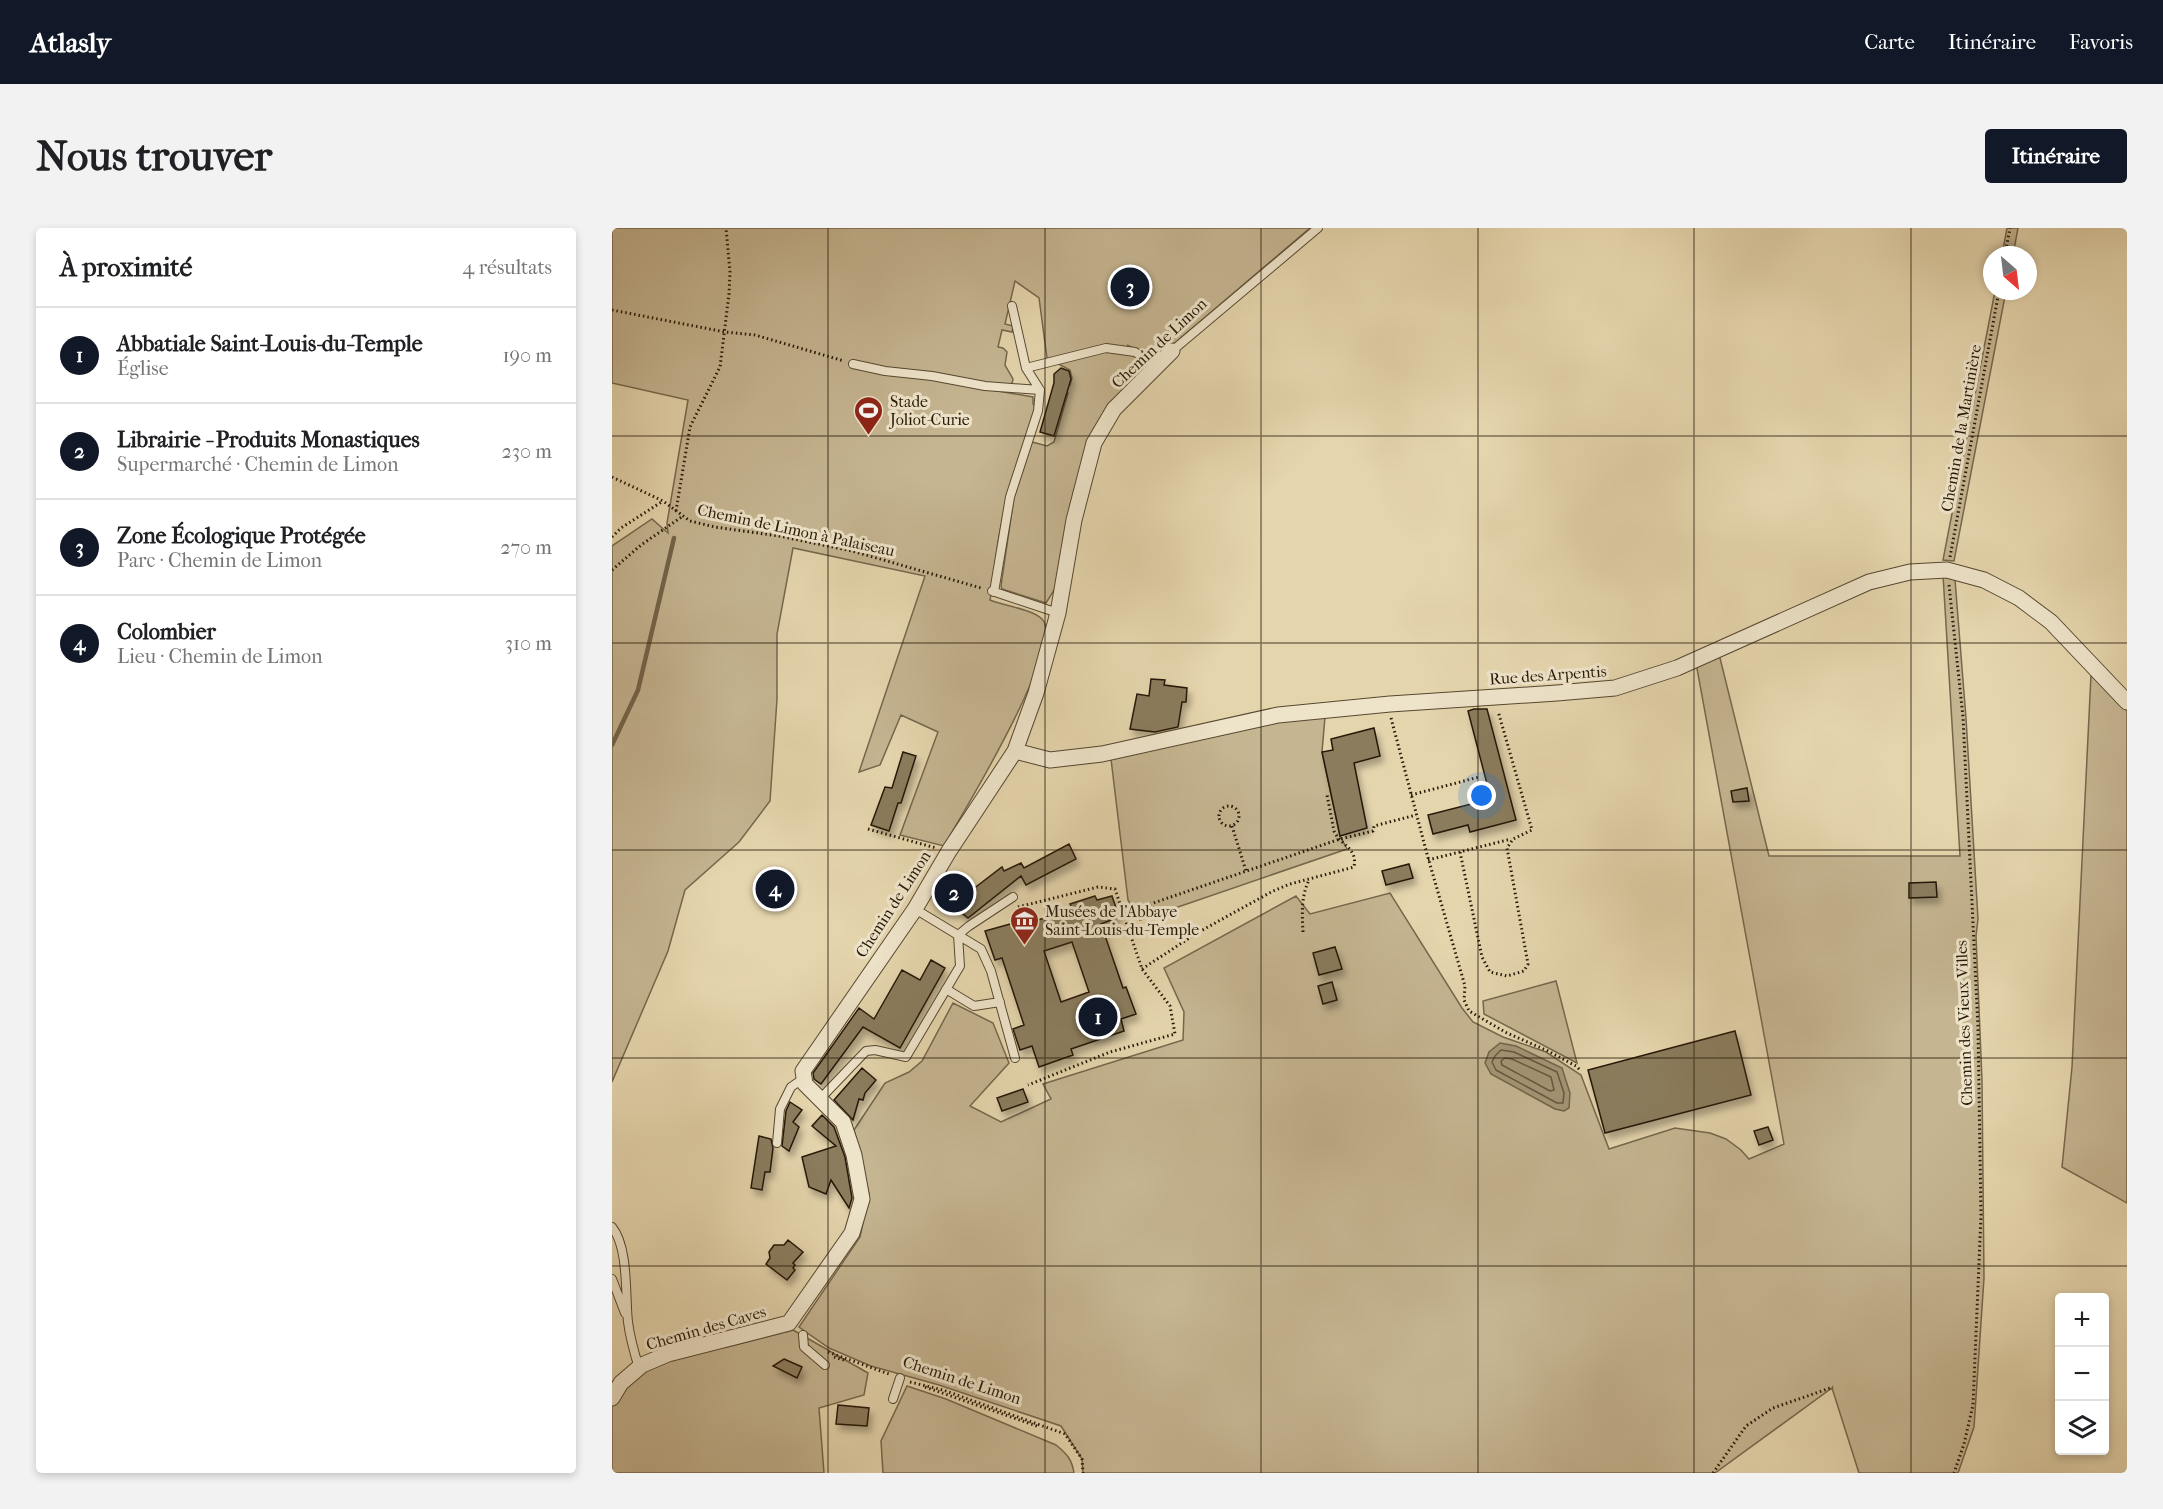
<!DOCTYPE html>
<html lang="fr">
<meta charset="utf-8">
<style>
:root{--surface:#fff;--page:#f2f2f2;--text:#202124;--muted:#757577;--line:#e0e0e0;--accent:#111827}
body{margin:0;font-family:"IM FELL French Canon",serif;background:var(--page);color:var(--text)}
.controls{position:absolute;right:18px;bottom:18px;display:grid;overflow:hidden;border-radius:6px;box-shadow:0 3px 9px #0003}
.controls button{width:54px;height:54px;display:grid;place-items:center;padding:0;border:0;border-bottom:2px solid var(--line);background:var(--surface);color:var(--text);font:30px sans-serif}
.compass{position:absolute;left:1371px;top:18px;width:54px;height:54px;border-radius:50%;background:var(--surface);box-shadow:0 3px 9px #0003;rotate:152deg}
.you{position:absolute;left:870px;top:568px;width:21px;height:21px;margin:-15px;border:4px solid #fff;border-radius:50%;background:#1a73e8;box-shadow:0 0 0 9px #1a73e833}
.badge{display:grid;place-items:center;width:39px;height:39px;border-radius:50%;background:var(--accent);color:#fff;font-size:20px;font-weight:700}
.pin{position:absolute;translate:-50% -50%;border:3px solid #fff;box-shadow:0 2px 6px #0006}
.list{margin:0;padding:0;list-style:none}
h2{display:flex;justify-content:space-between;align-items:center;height:78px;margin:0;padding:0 24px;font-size:26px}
h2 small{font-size:20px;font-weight:400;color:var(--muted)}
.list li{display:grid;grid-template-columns:39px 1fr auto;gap:18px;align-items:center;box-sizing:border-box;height:96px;padding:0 24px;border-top:2px solid var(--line)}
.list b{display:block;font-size:22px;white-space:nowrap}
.list p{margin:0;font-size:20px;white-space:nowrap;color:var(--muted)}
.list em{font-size:20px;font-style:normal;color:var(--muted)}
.icon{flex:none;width:33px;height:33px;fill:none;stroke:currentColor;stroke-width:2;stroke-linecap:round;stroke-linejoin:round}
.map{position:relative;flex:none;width:1515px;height:1245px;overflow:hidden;border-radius:6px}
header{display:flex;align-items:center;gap:36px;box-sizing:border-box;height:84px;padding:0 30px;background:var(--accent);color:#fff}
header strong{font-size:28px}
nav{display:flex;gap:33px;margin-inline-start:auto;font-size:21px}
.intro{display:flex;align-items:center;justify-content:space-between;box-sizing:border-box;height:144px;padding:0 36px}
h1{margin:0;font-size:42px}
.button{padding:15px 27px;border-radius:6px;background:var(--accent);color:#fff;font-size:21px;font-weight:700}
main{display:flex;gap:36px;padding:0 36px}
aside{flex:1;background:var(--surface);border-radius:6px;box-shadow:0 3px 9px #0003}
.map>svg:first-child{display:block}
.green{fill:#c5b591;stroke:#76674c;stroke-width:1.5}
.water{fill:#a49575;stroke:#726349;stroke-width:1.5}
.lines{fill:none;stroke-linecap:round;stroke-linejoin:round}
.shore{stroke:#66573e;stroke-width:1.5}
.stream{stroke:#726349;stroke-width:4.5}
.building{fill:#8a7b5d;stroke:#271907;stroke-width:1.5;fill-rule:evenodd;filter:url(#shadow)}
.service-casing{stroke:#564830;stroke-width:10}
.minor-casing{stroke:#564830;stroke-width:17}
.path{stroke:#271907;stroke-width:3;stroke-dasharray:1.5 3;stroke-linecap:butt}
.service{stroke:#eee4ca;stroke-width:8}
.minor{stroke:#eee4ca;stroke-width:15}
.grid{fill:none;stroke:#271907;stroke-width:1.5;stroke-opacity:0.55}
.labels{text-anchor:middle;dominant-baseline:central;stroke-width:6;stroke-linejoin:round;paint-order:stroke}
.street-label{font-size:16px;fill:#271907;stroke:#eee4ca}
.poi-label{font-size:16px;fill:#271907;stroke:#eee4ca;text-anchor:start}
</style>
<header>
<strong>Atlasly</strong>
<nav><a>Carte</a><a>Itinéraire</a><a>Favoris</a></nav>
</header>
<div class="intro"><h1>Nous trouver</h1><a class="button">Itinéraire</a></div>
<main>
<aside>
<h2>À proximité<small>4 résultats</small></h2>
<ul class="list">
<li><span class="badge">1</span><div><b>Abbatiale Saint-Louis-du-Temple</b><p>Église</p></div><em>190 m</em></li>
<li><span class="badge">2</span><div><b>Librairie - Produits Monastiques</b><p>Supermarché · Chemin de Limon</p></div><em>230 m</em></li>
<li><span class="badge">3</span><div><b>Zone Écologique Protégée</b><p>Parc · Chemin de Limon</p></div><em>270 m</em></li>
<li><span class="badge">4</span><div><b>Colombier</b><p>Lieu · Chemin de Limon</p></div><em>310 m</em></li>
</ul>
</aside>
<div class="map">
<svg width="1515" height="1245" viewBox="0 0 1515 1245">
<defs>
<filter id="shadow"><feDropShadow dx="3.5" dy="6" stdDeviation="3" flood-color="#0004"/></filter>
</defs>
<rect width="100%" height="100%" fill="#e5d5ad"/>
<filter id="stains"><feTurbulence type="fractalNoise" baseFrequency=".00333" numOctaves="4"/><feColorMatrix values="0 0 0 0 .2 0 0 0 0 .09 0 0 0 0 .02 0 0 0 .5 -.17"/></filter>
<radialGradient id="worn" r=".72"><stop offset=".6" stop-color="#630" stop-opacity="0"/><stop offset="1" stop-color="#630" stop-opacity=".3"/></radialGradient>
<path class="green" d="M0,0H698L544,131L515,117L537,132L535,140L499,179L446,356L434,375L390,361L389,358L402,269L420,214L435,218L442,214L456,165L453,160L458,157L460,150L458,142L435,130L427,70L403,53L393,96L401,98L400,104L390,102L386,119L391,120L395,124L393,137L401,151L400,156L380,162L421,169V176L425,180C412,219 397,258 389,299C383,323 383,347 378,372C392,378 420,381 430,391C455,415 349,588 332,618L288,607L326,504L289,487L268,537L247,544L313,348L181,320L165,406V471L158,573L127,614L73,662L56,723L0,854V318L40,291L56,305L55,295L76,172L0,155Z
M1395,0H1406L1401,27H1390Z
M1383,63H1394L1342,333L1331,332Z
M1331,347L1343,352L1354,490L1366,691L1364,708L1370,852L1372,1050L1362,1199L1346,1245H1247L1220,1160L1103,1245H471L470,1231L449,1198L327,1157L259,1138L217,1120L187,1099L248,1009L257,966L242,902L273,855L297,844L310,833L341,775L381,795L397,835L358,878L389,894L439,871L431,856L571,812L572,784L552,740L684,668L698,686L778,665L850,780L861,794L891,809L934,824L969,847L997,921L1063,900L1098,905L1114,911L1129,922L1137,931L1172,916L1084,435L1107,426L1157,628H1348Z
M1479,447L1515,483V975L1450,939L1460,839Z
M713,489L710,524L728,608L735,621L528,692L516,672L499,531L673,493Z
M944,753L965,835L872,786L871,773Z
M181,1102L256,1145L252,1167L207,1180L212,1245H0V1170L56,1126L115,1119Z
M295,1158L334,1171L444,1217C454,1225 460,1231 462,1245H271L269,1213Z"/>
<path class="water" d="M888,815L904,818L950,840L958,865L957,880L952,883L943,881L879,846L873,835L877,824Z"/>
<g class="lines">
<path class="shore" d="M889,822L902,824L945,844L952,865L951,875H945L884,842L880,834L883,828Z
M893,830L900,831L939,849L942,862L938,863L890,837L889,833Z"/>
<path class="stream" d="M0,517L26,462L62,310"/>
</g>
<path class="building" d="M449,140L457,143L459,151L442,208L428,204L442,155V146Z
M539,451L553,452L552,457L575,460L574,474H570L566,499L543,504L518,501L525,466L537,468Z
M862,481H875L904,592L858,604L856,597L821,606L816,587L879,571L856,483Z
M762,500L768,528L742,535L755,600L728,608L710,524L721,522L719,511Z
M291,524L304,528L289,575H286L277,603L259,597L273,559L280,560Z
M1135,560L1137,573L1121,574L1119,563Z
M457,616L464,631L414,657L409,648L356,690L346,682L356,665L390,639L392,643L409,635L412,640Z
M797,636L801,650L774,657L770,643Z
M150 660a13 13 0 1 1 26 0a13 13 0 1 1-26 0Z
M334,648L345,659L335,672L325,663Z
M1324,654L1325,669L1297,670V655Z
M483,668L485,672L500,668L507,689L489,696L511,760L514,759L524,786L509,791L512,803L459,821L461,827L427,839L420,818L408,822L401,801L412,797L390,730L383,732L373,703L402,695L404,700L460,680L458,676ZM460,714L477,764L449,774L432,723Z
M723,719L730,741L707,747L701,725Z
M319,732L333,740L288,820L251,799L209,856L202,851L201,845L247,780L262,791L290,742L308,752Z
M720,754L725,772L711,776L706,758Z
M1123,803L1139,867L993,905L976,842Z
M250,840L264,852L253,865L251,872L247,871L241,892L222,872Z
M411,861L416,874L390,883L385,870Z
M178,874L190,882L181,894L187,899L177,923L170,918L174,883Z
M210,887L222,899L233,929L240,970L237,980L219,952L214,966L197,959L190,929L224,918L200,898Z
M1156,899L1161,912L1147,917L1142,903Z
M147,908L159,911L161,920L158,944H153L150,962L139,960Z
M176,1012L191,1024L181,1035L183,1037L181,1040L183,1042L175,1052L154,1036L158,1030L157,1024L162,1017H172Z
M172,1131L190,1139L185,1150L161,1138Z
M226,1177L257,1180L255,1198L224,1196Z"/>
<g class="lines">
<defs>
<path id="service" d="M400,78L414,140L428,162
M560,123L706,0
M241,136L273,143L320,148L373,158L428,162L426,183L398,269L382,364
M414,140L494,120L523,124L545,138
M380,363L446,385
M303,681L369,721L379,743L403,830
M334,761L362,778L388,774
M208,871L254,823L263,822L294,829L348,738L346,707L357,698L401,669
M165,915L168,881L179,859L192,850
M0,999C17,1020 13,1068 16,1094C18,1110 22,1124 27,1140
M0,1051L13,1085
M191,1107L192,1119L213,1137
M281,1171L288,1150"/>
<path id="minor" d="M403,523L438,532L490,526L666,487L778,476L945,465L1003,460L1065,440L1257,354L1298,344L1335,342L1372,352L1407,370L1439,394L1515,474
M0,1170L9,1155L30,1137L56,1126L177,1095L240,1005L250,971L242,927L231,894L193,856L191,843L303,681L337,623L403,523L424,465L446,385L462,292L482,215L502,181L560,123"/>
</defs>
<use href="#service" class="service-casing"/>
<use href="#minor" class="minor-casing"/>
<path class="path" d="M1393,27L1398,0
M0,82L113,104L143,107L232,133
M0,249L51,273L78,293L103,299L167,308L240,323L369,360
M64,283L78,199L108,139L117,66L118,44L114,0
M0,309L9,300L51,273
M1338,329L1387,63
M0,342L29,317L71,288
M1337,357L1351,489L1366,799L1369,987L1361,1177L1352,1216L1342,1245
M779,490L815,626L853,758L852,772L857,783L895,805L936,823L964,838L969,843
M799,567L867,549
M607 588a10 10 0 1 1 20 0a10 10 0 1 1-20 0Z
M620,598L634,643
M256,601L324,620
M848,624L870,729L878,744L895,748L912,743L916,736L895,620L901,611L920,602L886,483
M816,632L899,611
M406,679L486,659L503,661L530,741L558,778L563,806L498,824L416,857
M512,685L728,611L761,603L762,598L804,587
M691,704C690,685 689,669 697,652
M530,741L585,705L661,663L678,656L742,639C746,620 728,617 722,603L715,567
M216,1124L277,1146
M222,1129L235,1133
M298,1154L331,1162L453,1206L470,1231L471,1245
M313,1159L425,1198
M1101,1245L1134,1198L1161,1180L1221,1159"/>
<use href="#service" class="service"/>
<use href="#minor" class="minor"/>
</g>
<path class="grid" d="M216,0V1245M433,0V1245M649,0V1245M866,0V1245M1082,0V1245M1299,0V1245M0,208H1515M0,415H1515M0,622H1515M0,830H1515M0,1038H1515"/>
<defs>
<symbol id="stadium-pin" viewBox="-11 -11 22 30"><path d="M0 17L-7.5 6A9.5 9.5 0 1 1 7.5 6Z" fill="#8f2418" stroke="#eee4ca"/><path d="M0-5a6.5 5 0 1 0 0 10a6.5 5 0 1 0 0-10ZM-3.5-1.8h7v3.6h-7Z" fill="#fff"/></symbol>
<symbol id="museum-pin" viewBox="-11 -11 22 30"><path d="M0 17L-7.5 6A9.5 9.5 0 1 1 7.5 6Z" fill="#8f2418" stroke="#eee4ca"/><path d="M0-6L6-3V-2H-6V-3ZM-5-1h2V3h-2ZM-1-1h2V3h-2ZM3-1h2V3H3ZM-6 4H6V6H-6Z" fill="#fff"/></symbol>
</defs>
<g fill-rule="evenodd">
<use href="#stadium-pin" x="240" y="166" width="33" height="45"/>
<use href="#museum-pin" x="396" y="676" width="33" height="45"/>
</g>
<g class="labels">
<g class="street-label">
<text transform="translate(547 115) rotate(-43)">Chemin de Limon</text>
<text transform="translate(1349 200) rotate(-80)">Chemin de la Martinière</text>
<text transform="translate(184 302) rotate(12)">Chemin de Limon à Palaiseau</text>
<text transform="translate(936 447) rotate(-4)">Rue des Arpentis</text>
<text transform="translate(281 676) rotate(-57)">Chemin de Limon</text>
<text transform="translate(1352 795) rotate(-92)">Chemin des Vieux Villes</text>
<text transform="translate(94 1100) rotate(-16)">Chemin des Caves</text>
<text transform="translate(350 1152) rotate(18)">Chemin de Limon</text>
</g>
<g class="poi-label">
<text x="278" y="173">Stade<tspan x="278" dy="18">Joliot-Curie</tspan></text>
<text x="433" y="683">Musées de l'Abbaye<tspan x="433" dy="18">Saint-Louis-du-Temple</tspan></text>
</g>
</g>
<rect width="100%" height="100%" filter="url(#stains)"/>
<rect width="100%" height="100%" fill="url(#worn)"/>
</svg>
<div class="controls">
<button>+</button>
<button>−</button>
<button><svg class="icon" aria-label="layers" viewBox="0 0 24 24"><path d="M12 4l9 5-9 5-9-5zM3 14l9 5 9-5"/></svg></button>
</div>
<svg class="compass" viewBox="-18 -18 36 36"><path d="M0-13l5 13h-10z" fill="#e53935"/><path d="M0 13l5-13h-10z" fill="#757577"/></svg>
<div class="you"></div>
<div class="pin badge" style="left:486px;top:789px">1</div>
<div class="pin badge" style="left:342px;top:665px">2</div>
<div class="pin badge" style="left:518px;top:59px">3</div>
<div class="pin badge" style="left:163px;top:661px">4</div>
</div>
</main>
